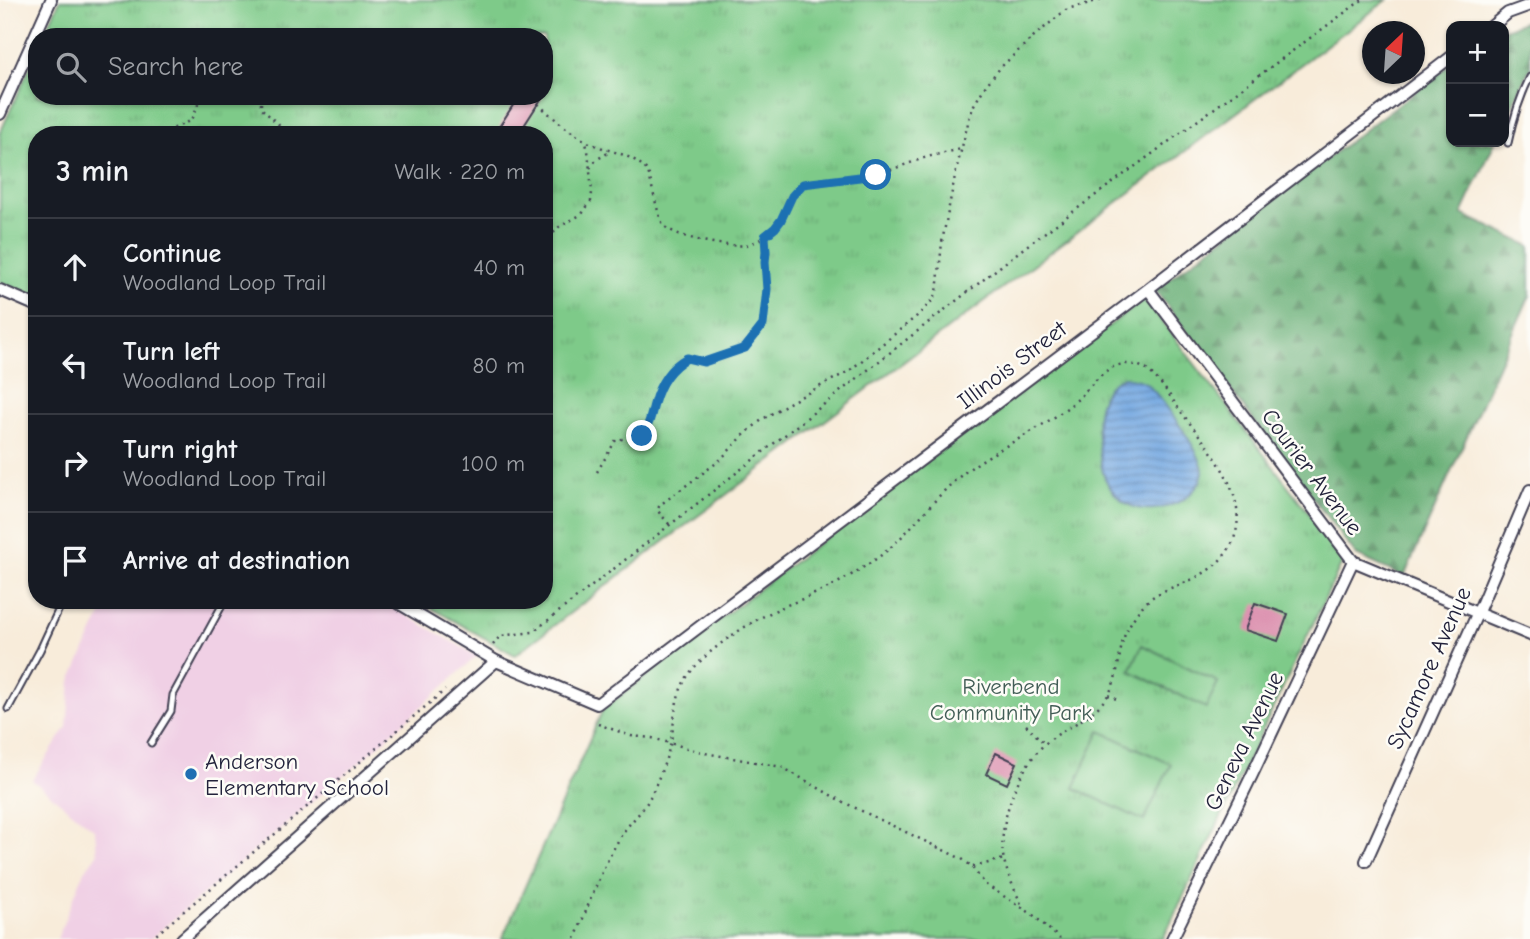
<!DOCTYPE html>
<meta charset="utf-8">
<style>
:root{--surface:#171b24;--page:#242831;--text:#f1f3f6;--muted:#9ea1a6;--line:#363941}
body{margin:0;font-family:"Comic Neue",sans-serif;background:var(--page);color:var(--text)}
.controls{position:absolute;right:21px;top:21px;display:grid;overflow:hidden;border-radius:14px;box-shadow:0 2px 5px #0004}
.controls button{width:63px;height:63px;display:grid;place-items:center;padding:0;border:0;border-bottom:2px solid var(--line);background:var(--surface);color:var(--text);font:35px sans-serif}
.compass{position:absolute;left:1362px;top:21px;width:63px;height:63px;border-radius:50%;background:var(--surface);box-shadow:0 2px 5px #0004;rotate:25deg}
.stop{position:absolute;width:21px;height:21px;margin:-16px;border:5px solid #1f6fb2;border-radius:50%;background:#fff}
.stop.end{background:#1f6fb2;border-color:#fff;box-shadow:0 2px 7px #0008}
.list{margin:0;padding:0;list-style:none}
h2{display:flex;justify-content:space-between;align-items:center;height:91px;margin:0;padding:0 28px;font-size:30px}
h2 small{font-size:23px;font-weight:400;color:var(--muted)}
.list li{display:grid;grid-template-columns:46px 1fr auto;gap:21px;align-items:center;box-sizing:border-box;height:98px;padding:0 28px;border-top:2px solid var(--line)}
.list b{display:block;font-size:26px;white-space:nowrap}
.list p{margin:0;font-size:23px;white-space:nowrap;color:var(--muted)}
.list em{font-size:23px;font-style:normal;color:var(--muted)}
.icon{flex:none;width:38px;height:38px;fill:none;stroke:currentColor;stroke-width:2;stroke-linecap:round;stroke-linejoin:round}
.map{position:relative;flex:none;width:1530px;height:939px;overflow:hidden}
.search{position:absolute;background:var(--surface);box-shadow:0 2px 5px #0004;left:28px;top:28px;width:525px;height:77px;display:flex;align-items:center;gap:18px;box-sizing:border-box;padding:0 24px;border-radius:28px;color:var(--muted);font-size:26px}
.panel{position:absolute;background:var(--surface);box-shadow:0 2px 5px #0004;left:28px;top:126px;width:525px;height:483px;border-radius:28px}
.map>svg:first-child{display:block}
.built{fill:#f0d0e5}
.forest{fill:url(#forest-firs);stroke:#446858;stroke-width:2}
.park{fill:url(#park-tufts);stroke:#507662;stroke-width:2}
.pitch{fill:#7eca89;stroke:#507662;stroke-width:2}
.water{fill:url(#water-rules);stroke:#4b658e;stroke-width:2}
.building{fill:#da8bab}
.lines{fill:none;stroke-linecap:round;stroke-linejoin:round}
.service-casing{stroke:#424053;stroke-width:9}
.minor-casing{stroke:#424053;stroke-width:14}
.path{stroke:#424053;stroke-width:2.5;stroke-dasharray:2 5;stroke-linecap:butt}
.service{stroke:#fff;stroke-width:5}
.minor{stroke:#fff;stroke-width:10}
.route{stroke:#1f6fb2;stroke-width:9}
.poi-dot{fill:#1f6fb2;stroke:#fdfcf7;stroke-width:2.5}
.labels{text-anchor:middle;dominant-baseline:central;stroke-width:5;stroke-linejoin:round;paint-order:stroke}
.street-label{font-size:23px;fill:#22223b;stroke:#fdfcf7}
.park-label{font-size:23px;fill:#425d56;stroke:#fdfcf7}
.poi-label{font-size:23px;fill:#22223b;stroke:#fdfcf7;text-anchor:start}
</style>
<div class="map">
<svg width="1530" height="939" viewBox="0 0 1530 939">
<defs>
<pattern id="forest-firs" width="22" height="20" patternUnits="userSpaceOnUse" patternTransform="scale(1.75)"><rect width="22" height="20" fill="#66ae75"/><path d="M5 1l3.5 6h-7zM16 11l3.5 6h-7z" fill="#548d61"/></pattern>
<pattern id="park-tufts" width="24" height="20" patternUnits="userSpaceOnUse" patternTransform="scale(1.75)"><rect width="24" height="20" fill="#7eca89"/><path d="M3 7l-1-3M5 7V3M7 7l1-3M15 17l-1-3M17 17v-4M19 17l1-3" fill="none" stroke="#6dad77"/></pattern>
<pattern id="water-rules" width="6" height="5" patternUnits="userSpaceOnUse" patternTransform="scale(1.75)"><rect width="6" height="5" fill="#74a8e1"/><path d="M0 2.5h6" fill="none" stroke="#5f88b8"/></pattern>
</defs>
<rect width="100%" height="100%" fill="#fdfcf7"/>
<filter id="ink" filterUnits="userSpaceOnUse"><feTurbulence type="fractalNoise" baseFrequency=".0143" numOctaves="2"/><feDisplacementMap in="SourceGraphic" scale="14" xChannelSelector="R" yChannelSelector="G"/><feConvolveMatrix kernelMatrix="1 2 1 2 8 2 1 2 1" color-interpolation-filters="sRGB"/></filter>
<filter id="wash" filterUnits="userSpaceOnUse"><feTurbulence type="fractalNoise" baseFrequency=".00686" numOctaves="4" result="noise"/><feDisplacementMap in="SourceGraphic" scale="28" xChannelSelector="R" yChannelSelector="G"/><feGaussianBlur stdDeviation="1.57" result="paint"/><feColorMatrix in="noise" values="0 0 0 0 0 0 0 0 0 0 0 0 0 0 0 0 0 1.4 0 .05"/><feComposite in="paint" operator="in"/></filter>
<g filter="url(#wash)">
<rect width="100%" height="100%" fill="#f8ecda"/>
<path class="built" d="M108,600H380L477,656L375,749L150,939H57L84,872L97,854L95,830L32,780L67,727L71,681Z"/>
<path class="forest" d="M1530,20V68L1504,124V29Z
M1451,64V142H1495L1462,214L1530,246V295L1404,577L1356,555L1155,290Z"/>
<path class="park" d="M60,0H1387L690,522L515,655L417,600H544V135H37V298L0,282V133L37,51V96H544V37H43Z
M1145,299L1344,559L1163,939H502L603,709L881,495Z"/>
<path class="pitch" d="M1142,645L1218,682L1206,708L1130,671Z
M1100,731L1171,764L1144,821L1074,788Z"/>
<path class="water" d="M1124,377C1131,378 1139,379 1145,383C1159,393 1204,456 1203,472C1202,479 1198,486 1193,491C1185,500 1172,506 1160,508C1137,513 1118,503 1107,482C1101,472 1100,457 1099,446C1096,424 1095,402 1111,384C1114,381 1120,379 1124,377Z"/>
<g id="blocks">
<path class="building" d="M519,96H543L518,135H511L499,127Z
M1255,603L1288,614L1278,641L1245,630Z
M996,753L1017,763L1007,784L986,774Z"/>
</g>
</g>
<g filter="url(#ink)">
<use href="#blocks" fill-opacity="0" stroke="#424053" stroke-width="2"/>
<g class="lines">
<defs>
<path id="service" d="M1508,143C1513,119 1519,99 1530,77
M8,709L40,650L63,600
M151,743L171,711L173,695L225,600"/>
<path id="minor" d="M1492,26L1508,13L1530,5
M0,114L51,0
M1148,289L1353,561L1530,635
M0,290L37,306
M393,600L496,661L597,704L1148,289L1451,57
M1366,861L1478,612L1530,490
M182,939L496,661
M1172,939L1252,775L1353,561"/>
</defs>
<use href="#service" class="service-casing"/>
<use href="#minor" class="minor-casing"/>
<path class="path" d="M261,96V108L278,124L286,135
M538,104C554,118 569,132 588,142C607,152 634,153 648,172C652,184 657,214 663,224C672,238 730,248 746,245C755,243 767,236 774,229C788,216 788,195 803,184L876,175L927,157L961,149
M161,135C185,120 193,129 200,96
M590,168L596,160L611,151
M544,243L559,227L582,214L591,201L592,193L588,150L585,140
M544,292L553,319
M597,472L616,440L642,436C660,408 653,377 686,358L704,362L745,348L763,325L767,289L765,262L766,252L765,236
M669,524L657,510L660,505L719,461L746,433L763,419L787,404L849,371L917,316L932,301L937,293L942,242L956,171L969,119L974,105L986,85L1001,67L1033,37L1067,9L1101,0
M493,645L500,636L533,632L1025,247L1362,0
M1108,695L1116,699
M598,724L631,736L652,738L705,753L782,767L841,801L962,859L970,865L986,885L1032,914L1060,939
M1026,725L1045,744
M973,867L1004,859
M151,939L445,690
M575,939C588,906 600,872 618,841C624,829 633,821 641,811C648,803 652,793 656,784C662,770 668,755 671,741C676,712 674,692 693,669C712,647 748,623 774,611C790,603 807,598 823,590C842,582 859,570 876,559C907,537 929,503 958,478C983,456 1014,443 1042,425C1055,417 1068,408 1079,398C1095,382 1109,359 1135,365C1142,366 1149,371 1154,376C1165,387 1173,401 1182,413C1200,437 1222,462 1232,490C1247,529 1231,560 1195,578C1171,590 1154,589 1137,613C1131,622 1126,630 1123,640C1118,659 1118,682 1106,698C1092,717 1069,726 1051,739C1021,760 998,820 1003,855C1006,873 1015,890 1022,906"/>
<use href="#service" class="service"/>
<use href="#minor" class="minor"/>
</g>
</g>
<g class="lines" filter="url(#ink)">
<path class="route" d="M642,436C649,425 651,416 654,404C659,385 669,368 687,358L704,362L745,348L763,325L767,289L765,262L766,252L765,236L775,228L781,220L792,196L803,184L876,175"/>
</g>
<circle class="poi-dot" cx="191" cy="774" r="7"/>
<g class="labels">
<g class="street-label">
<text transform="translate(1012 365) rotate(-37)">Illinois Street</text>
<text transform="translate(1312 472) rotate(53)">Courier Avenue</text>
<text transform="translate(1429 668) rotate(-66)">Sycamore Avenue</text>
<text transform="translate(1244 741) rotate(-64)">Geneva Avenue</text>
</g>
<g class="park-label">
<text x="1011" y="686">Riverbend<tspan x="1011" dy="26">Community Park</tspan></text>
</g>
<g class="poi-label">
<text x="205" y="761">Anderson<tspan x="205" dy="26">Elementary School</tspan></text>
</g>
</g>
</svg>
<div class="controls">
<button>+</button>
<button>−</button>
</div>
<svg class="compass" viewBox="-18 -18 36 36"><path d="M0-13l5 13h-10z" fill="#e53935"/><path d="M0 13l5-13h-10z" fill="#9ea1a6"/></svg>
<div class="stop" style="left:876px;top:175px"></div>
<div class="stop end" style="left:642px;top:436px"></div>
<div class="search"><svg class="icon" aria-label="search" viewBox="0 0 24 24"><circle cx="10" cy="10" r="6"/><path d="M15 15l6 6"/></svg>Search here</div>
<section class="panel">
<h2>3 min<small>Walk · 220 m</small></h2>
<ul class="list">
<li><svg class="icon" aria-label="ahead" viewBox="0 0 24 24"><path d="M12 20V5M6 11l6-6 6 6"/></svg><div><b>Continue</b><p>Woodland Loop Trail</p></div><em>40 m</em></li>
<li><svg class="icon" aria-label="left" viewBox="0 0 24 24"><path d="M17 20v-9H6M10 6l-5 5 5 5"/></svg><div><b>Turn left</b><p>Woodland Loop Trail</p></div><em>80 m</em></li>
<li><svg class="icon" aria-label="right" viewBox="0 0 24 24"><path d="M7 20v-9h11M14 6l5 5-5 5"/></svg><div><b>Turn right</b><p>Woodland Loop Trail</p></div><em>100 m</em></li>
<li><svg class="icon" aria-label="arrive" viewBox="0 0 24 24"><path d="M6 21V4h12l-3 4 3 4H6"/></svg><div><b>Arrive at destination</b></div></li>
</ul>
</section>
</div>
